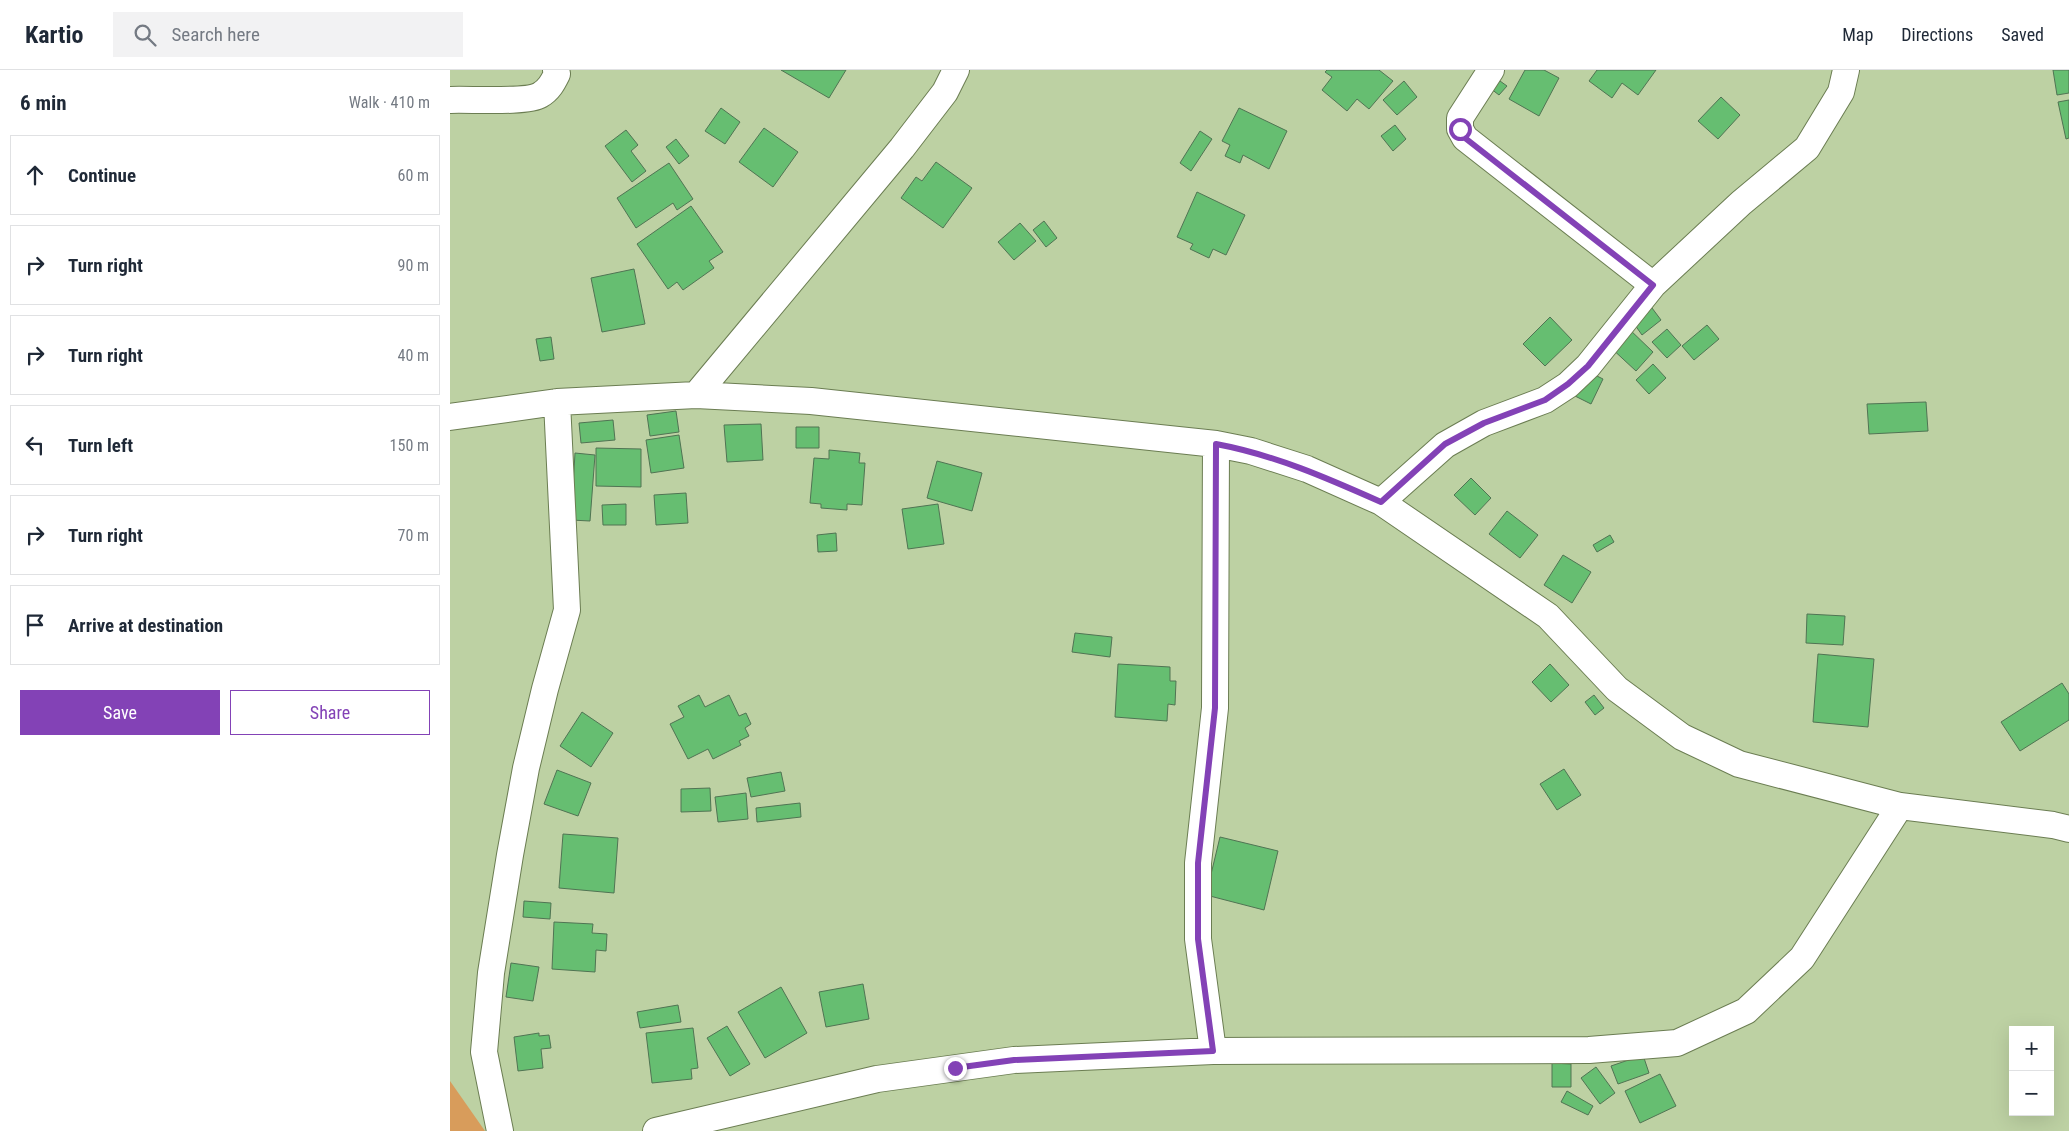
<!DOCTYPE html>
<meta charset="utf-8">
<style>
:root{--surface:#fff;--page:#f2f2f3;--text:#1f2937;--muted:#747a83;--line:#e0e1e3;--accent:#8342b6}
body{margin:0;font-family:"Roboto Condensed",sans-serif;background:var(--page);color:var(--text)}
.controls{position:absolute;right:15px;bottom:15px;display:grid;overflow:hidden;border-radius:0px;box-shadow:0 5px 20px #0002}
.controls button{width:45px;height:45px;display:grid;place-items:center;padding:0;border:0;border-bottom:1px solid var(--line);background:var(--surface);color:var(--text);font:25px sans-serif}
.stop{position:absolute;width:15px;height:15px;margin:-11px;border:4px solid #8342b6;border-radius:50%;background:#fff}
.stop.end{background:#8342b6;border-color:#fff;box-shadow:0 1px 5px #0008}
.list{margin:0;padding:0;list-style:none}
h2{display:flex;justify-content:space-between;align-items:center;height:65px;margin:0;padding:0 20px;font-size:21px}
h2 small{font-size:16px;font-weight:400;color:var(--muted)}
.list li{display:grid;grid-template-columns:32px 1fr auto;gap:15px;align-items:center;box-sizing:border-box;height:80px;margin:0 10px 10px;padding:0 10px;border:1px solid var(--line);border-radius:0px}
.list b{display:block;font-size:19px;white-space:nowrap}
.list em{font-size:16px;font-style:normal;color:var(--muted)}
.actions{display:flex;gap:10px;padding:15px 20px}
.actions a{flex:1;padding:11px 0;border:1px solid var(--accent);border-radius:0px;text-align:center;font-size:18px;color:var(--accent)}
.actions .main{background:var(--accent);color:#fff}
.icon{flex:none;width:28px;height:28px;fill:none;stroke:currentColor;stroke-width:2;stroke-linecap:round;stroke-linejoin:round}
.map{position:relative;flex:none;width:1619px;height:1061px;overflow:hidden}
header{display:flex;align-items:center;gap:30px;box-sizing:border-box;height:70px;padding:0 25px;background:var(--surface);border-bottom:1px solid var(--line)}
header strong{font-size:24px}
nav{display:flex;gap:28px;margin-inline-start:auto;font-size:18px}
.search{width:350px;height:45px;background:var(--page);display:flex;align-items:center;gap:12px;box-sizing:border-box;padding:0 18px;border-radius:0px;color:var(--muted);font-size:19px}
main{display:flex}
aside{flex:1;background:var(--surface)}
.map>svg:first-child{display:block}
.green{fill:#d89c5b}
.building{fill:#66be71;stroke:#507453}
.lines{fill:none;stroke-linecap:round;stroke-linejoin:round}
.street-casing{stroke:#6b7d52;stroke-width:28}
.street{stroke:#fff;stroke-width:26}
.route{stroke:#8342b6;stroke-width:6}
</style>
<header>
<strong>Kartio</strong>
<div class="search"><svg class="icon" aria-label="search" viewBox="0 0 24 24"><circle cx="10" cy="10" r="6"/><path d="M15 15l6 6"/></svg>Search here</div>
<nav><a>Map</a><a>Directions</a><a>Saved</a></nav>
</header>
<main>
<aside>
<h2>6 min<small>Walk · 410 m</small></h2>
<ul class="list">
<li><svg class="icon" aria-label="ahead" viewBox="0 0 24 24"><path d="M12 20V5M6 11l6-6 6 6"/></svg><div><b>Continue</b></div><em>60 m</em></li>
<li><svg class="icon" aria-label="right" viewBox="0 0 24 24"><path d="M7 20v-9h11M14 6l5 5-5 5"/></svg><div><b>Turn right</b></div><em>90 m</em></li>
<li><svg class="icon" aria-label="right" viewBox="0 0 24 24"><path d="M7 20v-9h11M14 6l5 5-5 5"/></svg><div><b>Turn right</b></div><em>40 m</em></li>
<li><svg class="icon" aria-label="left" viewBox="0 0 24 24"><path d="M17 20v-9H6M10 6l-5 5 5 5"/></svg><div><b>Turn left</b></div><em>150 m</em></li>
<li><svg class="icon" aria-label="right" viewBox="0 0 24 24"><path d="M7 20v-9h11M14 6l5 5-5 5"/></svg><div><b>Turn right</b></div><em>70 m</em></li>
<li><svg class="icon" aria-label="arrive" viewBox="0 0 24 24"><path d="M6 21V4h12l-3 4 3 4H6"/></svg><div><b>Arrive at destination</b></div></li>
</ul>
<div class="actions"><a class="main">Save</a><a>Share</a></div>
</aside>
<div class="map">
<svg width="1619" height="1061" viewBox="0 0 1619 1061">
<rect width="100%" height="100%" fill="#bdd1a3"/>
<path class="green" d="M0,1011L35,1061H0Z"/>
<path class="building" d="M331,0H396L379,28Z
M877,0H929L943,11L919,39L907,29L897,41L872,20L882,7L875,2Z
M1075,0H1094L1109,8L1089,46L1059,29Z
M1147,0H1206L1188,25L1172,13L1162,28L1139,11Z
M1603,0H1619V23L1607,25Z
M1043,6L1057,16L1049,25L1036,15Z
M954,11L967,27L947,45L933,30Z
M1271,27L1290,45L1268,69L1248,51Z
M1619,30V68L1616,69L1608,32Z
M271,38L290,52L275,74L255,61Z
M789,38L837,61L819,99L793,85L790,93L775,86L780,75L772,71Z
M945,55L956,69L943,81L931,66Z
M314,58L348,82L323,117L289,92Z
M176,60L188,75L181,81L196,101L182,112L155,76Z
M750,61L762,69L741,101L730,93Z
M226,69L239,86L229,94L216,77Z
M486,92L522,118L493,158L451,128L466,107L472,111Z
M219,93L243,129L227,140L223,133L186,158L167,128Z
M747,122L795,145L776,185L763,179L759,188L740,179L743,174L727,167Z
M241,136L273,182L259,191L264,198L233,220L227,212L218,219L187,174Z
M594,151L607,168L596,177L583,160Z
M570,153L586,171L564,190L548,172Z
M184,199L195,254L152,262L141,208Z
M1199,234L1211,250L1192,265L1180,248Z
M1100,247L1122,270L1095,296L1073,274Z
M1257,255L1269,269L1244,290L1232,276Z
M1177,257L1203,282L1186,301L1159,276Z
M1217,259L1231,275L1217,288L1202,272Z
M101,267L104,289L90,291L86,269Z
M1203,294L1216,308L1199,324L1186,310Z
M1135,300L1153,309L1141,334L1123,325Z
M1476,332L1478,361L1419,364L1417,334Z
M226,341L229,362L200,366L197,345Z
M163,350L165,370L131,373L129,353Z
M311,354L313,390L277,392L274,355Z
M346,357H369V378H346Z
M229,365L234,398L201,403L196,370Z
M146,378L191,379V417L146,416Z
M379,380L410,383L409,393H415L412,435L397,434V440L371,438V434L360,433L364,388L379,389Z
M125,383L145,385L140,451L121,450Z
M487,391L532,403L522,441L477,428Z
M1021,408L1041,428L1025,445L1004,425Z
M236,423L238,453L206,455L204,425Z
M176,434V455H153L152,435Z
M488,434L494,474L458,479L452,439Z
M1057,441L1088,465L1070,488L1039,464Z
M386,463L387,481L368,482L367,465Z
M1160,465L1164,472L1147,482L1143,475Z
M1113,485L1141,502L1122,533L1094,515Z
M1357,544L1395,546L1393,575L1356,573Z
M625,563L662,567L660,587L622,582Z
M1368,584L1424,589L1418,657L1363,652Z
M668,594L720,597V611H726L725,635L718,634L717,651L665,647Z
M1100,594L1119,615L1101,632L1082,612Z
M1612,613L1619,624V650L1570,681L1551,652Z
M249,625L255,637L279,625L289,646L296,643L301,654L295,658L299,666L289,671L291,675L263,689L258,679L238,689L220,654L234,647L228,636Z
M1144,625L1154,638L1145,645L1135,632Z
M132,642L163,663L141,697L110,676Z
M1114,699L1131,725L1107,740L1090,714Z
M107,700L141,713L128,746L94,734Z
M331,702L335,721L301,727L297,708Z
M260,718L261,741L231,742V719Z
M296,723L298,749L268,752L265,727Z
M350,733L351,747L307,752L306,738Z
M113,764L168,768L164,823L109,818Z
M770,767L828,781L814,840L756,825Z
M74,831L101,833L100,849L73,847Z
M104,852L143,854L142,863L157,864L156,881L146,880L145,902L102,899Z
M61,893L89,897L83,931L56,927Z
M413,914L419,949L376,957L369,922Z
M331,917L357,963L315,988L288,942Z
M228,935L231,952L190,958L187,942Z
M277,956L300,994L280,1006L257,968Z
M243,958L248,998L241,999L242,1009L202,1013L196,963Z
M89,963V966L99,965L101,978L91,979L93,998L68,1001L64,967Z
M1193,985L1199,1003L1168,1014L1161,996Z
M1102,993L1121,994V1017H1102Z
M1146,997L1165,1023L1150,1034L1131,1008Z
M1210,1004L1226,1036L1190,1053L1175,1021Z
M1117,1021L1143,1036L1138,1045L1111,1032Z"/>
<g class="lines">
<defs>
<path id="street" d="M1041,0L1010,48V59L1015,68L1203,215
M0,30C18,29 77,33 90,25C99,20 103,12 107,4L106,0
M246,325L361,331L766,374L801,381L857,399L931,432L1098,546L1167,619L1232,667L1289,694L1450,736L1603,755L1619,759
M0,347L107,332L246,325L452,78L495,22L506,0
M931,432L995,375L1034,353L1095,330L1118,315L1138,296L1203,215L1291,133L1357,78L1391,22L1396,0
M763,981L748,869V793L765,638L766,374
M50,1061L34,982L41,903L60,785L76,698L95,619L117,540L107,332
M206,1061L427,1009L564,990L763,981L1139,980L1227,973L1296,941L1352,888L1450,736"/>
</defs>
<use href="#street" class="street-casing"/>
<use href="#street" class="street"/>
</g>
<g class="lines">
<path class="route" d="M505,998L564,990L763,981L748,869V793L765,638L766,374C825,385 877,408 931,432L995,374L1034,353L1095,330L1118,314L1138,296L1203,215L1015,68L1010,59"/>
</g>
</svg>
<div class="controls">
<button>+</button>
<button>−</button>
</div>
<div class="stop" style="left:1010px;top:59px"></div>
<div class="stop end" style="left:505px;top:998px"></div>
</div>
</main>
